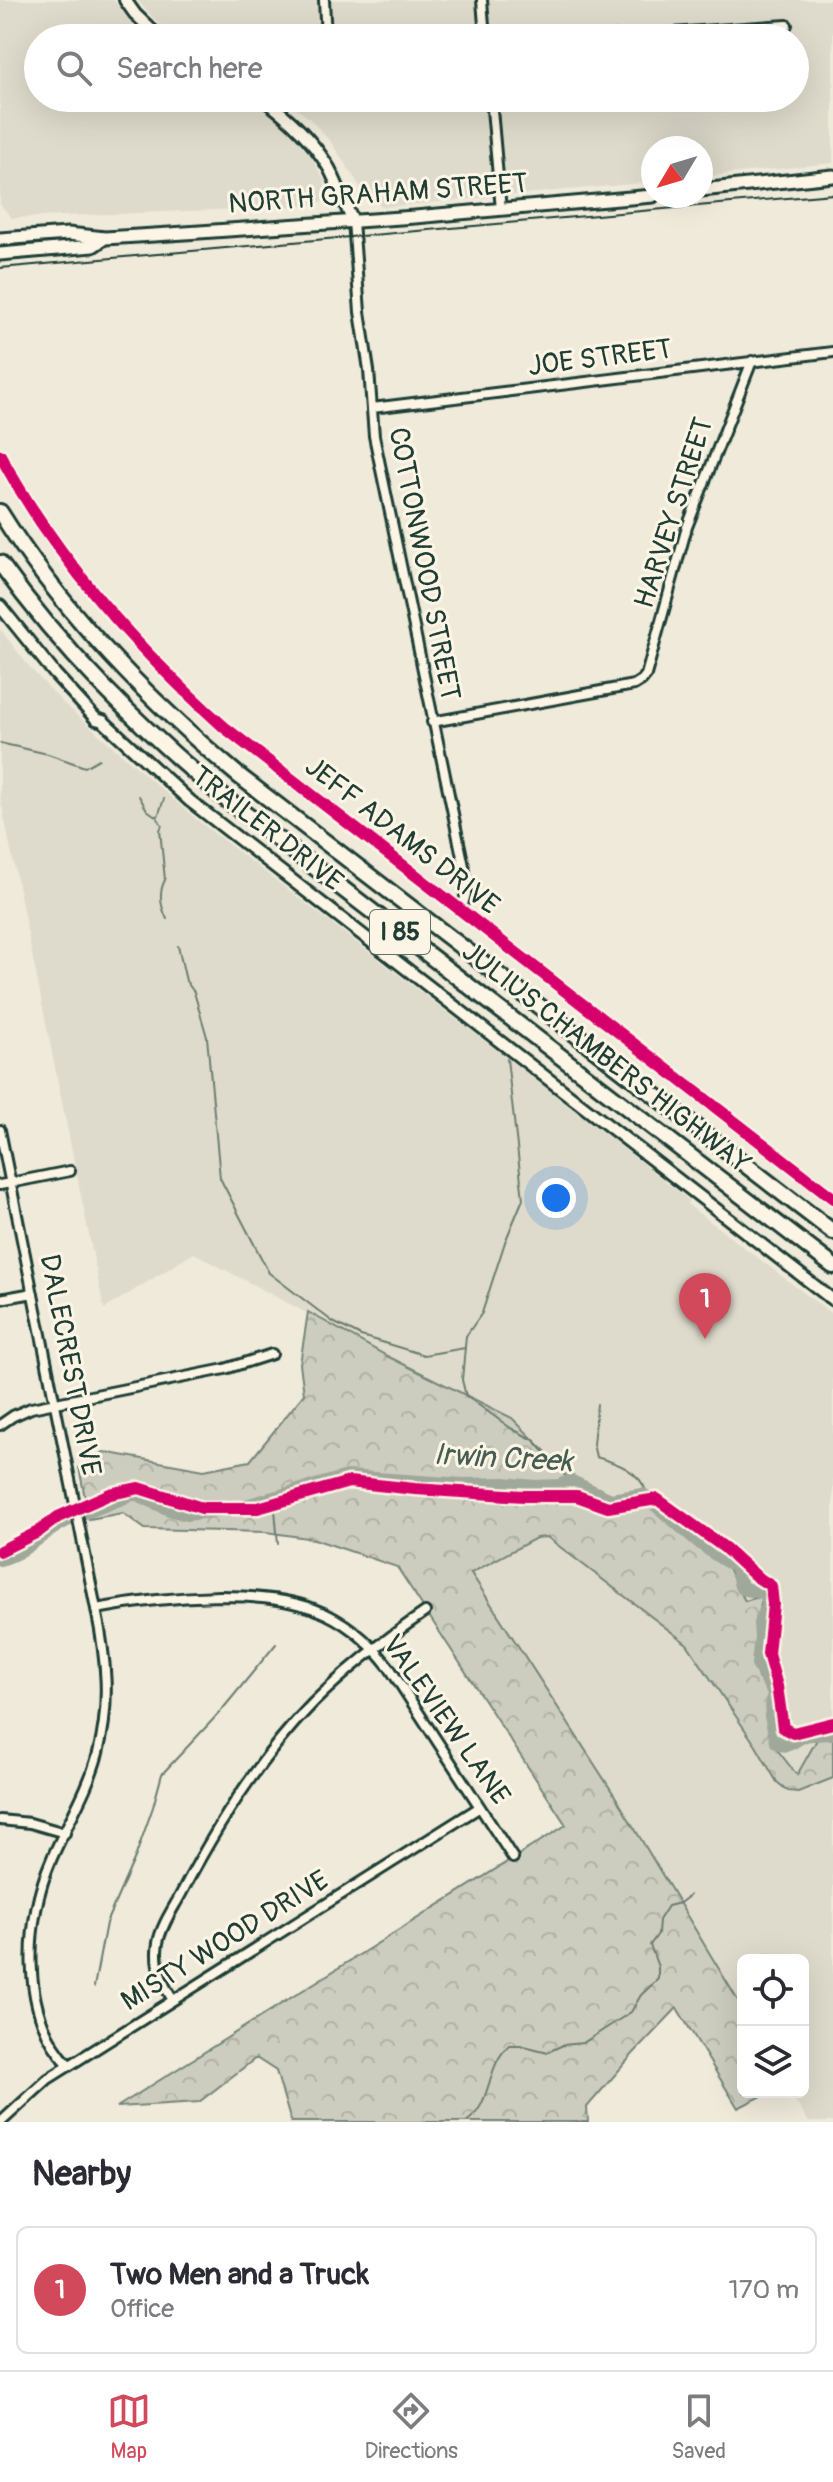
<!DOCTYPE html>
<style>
:root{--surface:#fff;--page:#f7f7f7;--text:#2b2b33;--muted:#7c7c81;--line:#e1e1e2;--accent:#d1495b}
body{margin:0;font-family:Pangolin,sans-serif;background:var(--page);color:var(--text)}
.controls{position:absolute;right:24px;bottom:24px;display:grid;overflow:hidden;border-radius:12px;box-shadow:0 8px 32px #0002}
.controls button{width:72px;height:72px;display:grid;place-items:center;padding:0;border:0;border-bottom:2px solid var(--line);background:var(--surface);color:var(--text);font:40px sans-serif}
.compass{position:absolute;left:641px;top:136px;width:72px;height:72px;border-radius:50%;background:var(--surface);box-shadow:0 8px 32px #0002;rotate:232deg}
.you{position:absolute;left:556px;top:1198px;width:28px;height:28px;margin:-20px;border:6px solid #fff;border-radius:50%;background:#1a73e8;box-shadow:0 0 0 12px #1a73e833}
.badge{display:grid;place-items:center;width:52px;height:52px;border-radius:50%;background:var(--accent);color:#fff;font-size:26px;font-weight:700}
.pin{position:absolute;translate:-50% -66px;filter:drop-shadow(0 2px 4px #0008)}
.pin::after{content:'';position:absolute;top:42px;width:28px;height:24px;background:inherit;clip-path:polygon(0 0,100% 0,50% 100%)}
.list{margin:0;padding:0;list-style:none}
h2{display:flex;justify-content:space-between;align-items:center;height:104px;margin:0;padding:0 32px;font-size:34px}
h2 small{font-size:26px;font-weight:400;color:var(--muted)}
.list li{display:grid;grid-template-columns:52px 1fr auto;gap:24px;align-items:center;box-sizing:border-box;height:128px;margin:0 16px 16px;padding:0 16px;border:2px solid var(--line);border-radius:12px}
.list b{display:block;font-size:30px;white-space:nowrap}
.list p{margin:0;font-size:26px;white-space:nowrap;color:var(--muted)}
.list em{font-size:26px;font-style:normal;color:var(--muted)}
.icon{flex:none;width:44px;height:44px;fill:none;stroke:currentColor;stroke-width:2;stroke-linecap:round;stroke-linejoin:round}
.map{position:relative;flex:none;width:833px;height:2122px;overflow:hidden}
.search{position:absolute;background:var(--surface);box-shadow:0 8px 32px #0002;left:24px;right:24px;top:24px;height:88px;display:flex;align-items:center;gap:20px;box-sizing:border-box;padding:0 28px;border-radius:44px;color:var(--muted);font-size:30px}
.sheet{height:248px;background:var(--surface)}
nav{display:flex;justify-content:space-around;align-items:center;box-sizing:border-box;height:112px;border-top:2px solid var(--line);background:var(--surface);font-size:22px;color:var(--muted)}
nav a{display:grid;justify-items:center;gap:4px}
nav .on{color:var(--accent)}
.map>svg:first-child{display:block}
.built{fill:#dedbcc}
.forest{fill:url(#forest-crowns);stroke:#76857a;stroke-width:2}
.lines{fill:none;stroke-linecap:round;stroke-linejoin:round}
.stream{stroke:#6c7d71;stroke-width:2}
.river{stroke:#9fa89a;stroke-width:14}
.minor-casing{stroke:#1f3d34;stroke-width:14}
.tertiary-casing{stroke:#1f3d34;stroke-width:16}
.secondary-casing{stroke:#1f3d34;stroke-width:17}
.motorway-casing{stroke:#1f3d34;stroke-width:20}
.minor{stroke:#fcf5e5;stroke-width:8}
.tertiary{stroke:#fcf5e5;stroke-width:10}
.secondary{stroke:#fcf5e5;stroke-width:11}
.motorway{stroke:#fcf5e5;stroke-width:14}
.rail{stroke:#1f3d34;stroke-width:2}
.cycleway-casing{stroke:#fcf5e5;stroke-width:17}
.cycleway{stroke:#d6006c;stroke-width:12}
.labels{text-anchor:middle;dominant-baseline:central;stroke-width:6;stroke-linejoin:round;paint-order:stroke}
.shield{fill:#fcf5e5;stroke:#617469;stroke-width:2}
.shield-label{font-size:26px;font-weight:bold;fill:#1f3d34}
.street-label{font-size:28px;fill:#1f3d34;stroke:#fcf5e5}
.water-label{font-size:30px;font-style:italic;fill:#455d53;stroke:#fcf5e5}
</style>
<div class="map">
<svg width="833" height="2122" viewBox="0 0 833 2122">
<defs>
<pattern id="forest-crowns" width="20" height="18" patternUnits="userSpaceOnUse" patternTransform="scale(2)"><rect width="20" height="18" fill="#cccdbf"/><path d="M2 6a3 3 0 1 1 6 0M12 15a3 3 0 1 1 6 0" fill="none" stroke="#afb1a5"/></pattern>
</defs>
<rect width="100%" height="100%" fill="#efeada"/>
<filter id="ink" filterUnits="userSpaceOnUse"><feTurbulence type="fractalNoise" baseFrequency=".0125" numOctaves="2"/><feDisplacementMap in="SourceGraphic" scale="16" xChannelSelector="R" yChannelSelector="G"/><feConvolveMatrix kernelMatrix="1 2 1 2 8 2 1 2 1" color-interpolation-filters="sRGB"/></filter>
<g filter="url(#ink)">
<path class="built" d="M0,0H114L131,23L148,38H38V98H253L283,122L310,155L324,180L328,200L308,206L12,218L0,204Z
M137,0H833V163L701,177V148H653V182L384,207L369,200L331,142L308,117L281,98H795V38H178L163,28Z
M0,629L31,669L62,702L197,820L568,1105L689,1200L687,1204L833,1315V1735L819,1736L797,1776L772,1743L774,1695L758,1678L753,1659L762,1597L745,1601L727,1566L653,1508L604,1502L563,1488L574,1481L387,1356L194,1253L104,1309L0,796Z
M515,1511L687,1644L756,1746L777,1782L787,1791L798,1792L833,1778V2122H809L789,2092H803V1960H743V2009L615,1796L451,1541Z"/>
<path class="forest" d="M308,1312L387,1356L512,1418L575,1481L564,1489L604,1502L653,1508L727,1566L745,1601L762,1596L753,1659L758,1678L774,1695L772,1743L797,1775L819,1736L833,1735V1778L798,1792L788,1791L777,1782L756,1746L687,1644L547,1537L536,1538L471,1573L615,1796L743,2009V2092H770L738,2108L677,2008L633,2054L587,2107L588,2122H291L276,2071L256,2058L199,2102L117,2107L566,1825L397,1567L314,1539L266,1532L145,1529L123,1513L89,1519L79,1467L104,1452L204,1470L250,1461L304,1394L300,1364Z"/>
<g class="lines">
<path class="stream" d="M0,743L48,754L85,767L99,759
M139,796L147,810L157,817L162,825L160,830L165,880C158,893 161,907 167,919
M158,816L164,799
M178,946L186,981L194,992L207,1037L220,1178L269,1273L333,1322L361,1336L424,1355L465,1348
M507,1059L523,1199L505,1242L482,1313L466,1336L462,1380L466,1396L512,1429L534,1440L570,1481
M597,1404L593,1444L596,1457C617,1463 639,1470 647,1493L643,1495
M274,1498L278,1544
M94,1987L106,1923L136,1855L153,1807L162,1774L221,1711L276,1644
M466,2122C493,2105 485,2065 510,2045H520L548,2052L563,2045L583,2043L631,2012L641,1995L658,1979V1967L650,1945L658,1934L659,1920L668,1906L680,1903L690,1895"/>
<path class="river" d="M86,1512L135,1493L169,1509L187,1514L246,1506L347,1477L464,1485L504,1484L535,1487L559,1486L570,1481L611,1500L643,1495C675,1518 701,1549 736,1566C744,1592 734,1588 764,1592L768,1597V1606L760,1623L761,1637L758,1664L774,1693L771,1716L777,1742C790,1750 794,1738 806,1735C815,1733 824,1734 833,1733
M0,1559C28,1552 45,1528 72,1518"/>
<defs>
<path id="minor" d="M324,0L326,38
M482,0L485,38
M598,38L787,25
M491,98L501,210
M353,221L360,312L369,370L374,436L465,871L466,894L461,911
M372,408L833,352
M432,722L634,685L642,680L646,675L687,527L752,361
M0,1130L96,1609C106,1657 111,1704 98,1753C88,1791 67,1823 52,1858C25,1919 19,2014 69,2065
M0,1185L70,1171
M0,1299L33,1293
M0,1425L13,1416L31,1408L225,1369L272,1354
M96,1609C138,1601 177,1597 220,1596C292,1596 343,1607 389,1667L513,1858
M0,1820L30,1823L65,1833
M173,2000C161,1982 154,1964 158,1943C161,1926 173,1909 181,1894C215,1829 261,1756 312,1704C347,1669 384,1640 425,1612
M1,2122L48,2079L480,1807"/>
<path id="tertiary" d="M125,0L135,14L160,38
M262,98C287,116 313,141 329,168C338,185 344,204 353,221
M0,455C57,560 136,648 224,727L833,1198
M0,606L55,674L96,719L103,721L190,801L833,1300"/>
<path id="secondary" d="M701,190L833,176
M0,239L68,234L105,238L170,234L415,217L653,196
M0,254L93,246L105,238"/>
<path id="motorway" d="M0,512C63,613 147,699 238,775L833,1232
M0,563C63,652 139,726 222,796L833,1266"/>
</defs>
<use href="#minor" class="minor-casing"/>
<use href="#tertiary" class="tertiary-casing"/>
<use href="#secondary" class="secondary-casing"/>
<use href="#motorway" class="motorway-casing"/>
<use href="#minor" class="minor"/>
<use href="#tertiary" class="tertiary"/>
<use href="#secondary" class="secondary"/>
<use href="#motorway" class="motorway"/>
<path class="rail" d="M0,268L833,194"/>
<defs>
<path id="cycleway" d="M0,455C57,560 136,648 224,727L833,1198
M0,1551L38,1532L58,1517L110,1494L139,1488L202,1508H258L349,1482L415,1489L524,1496H577L608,1507L657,1499L725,1548L757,1577L771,1586L773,1604L768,1654L777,1686L783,1728L793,1733L833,1723"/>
</defs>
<use href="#cycleway" class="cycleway-casing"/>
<use href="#cycleway" class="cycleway"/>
</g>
</g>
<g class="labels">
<rect class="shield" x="370" y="910" width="60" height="44" rx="6"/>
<g class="shield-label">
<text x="400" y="932">I 85</text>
</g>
<g class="street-label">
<text transform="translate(378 194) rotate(-4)">NORTH GRAHAM STREET</text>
<text transform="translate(600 358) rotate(-7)">JOE STREET</text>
<text transform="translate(674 513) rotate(-72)">HARVEY STREET</text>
<text transform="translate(424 564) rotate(79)">COTTONWOOD STREET</text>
<text transform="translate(267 829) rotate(38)">TRAILER DRIVE</text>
<text transform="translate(402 836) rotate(38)">JEFF ADAMS DRIVE</text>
<text transform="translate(606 1058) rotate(38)">JULIUS CHAMBERS HIGHWAY</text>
<text transform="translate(70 1365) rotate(79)">DALECREST DRIVE</text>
<text transform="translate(446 1720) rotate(55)">VALEVIEW LANE</text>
<text transform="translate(225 1941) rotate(-32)">MISTY WOOD DRIVE</text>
</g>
<g class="water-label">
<text transform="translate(503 1458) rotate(3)">Irwin Creek</text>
</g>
</g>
</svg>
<div class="controls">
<button><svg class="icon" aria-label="locate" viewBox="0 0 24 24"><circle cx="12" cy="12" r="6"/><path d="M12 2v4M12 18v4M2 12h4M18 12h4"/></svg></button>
<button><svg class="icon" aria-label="layers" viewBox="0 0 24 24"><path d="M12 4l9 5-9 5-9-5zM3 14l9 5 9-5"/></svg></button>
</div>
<svg class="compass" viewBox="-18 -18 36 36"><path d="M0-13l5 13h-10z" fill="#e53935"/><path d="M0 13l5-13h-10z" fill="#7c7c81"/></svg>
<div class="you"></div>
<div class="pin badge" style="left:705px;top:1339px">1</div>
<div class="search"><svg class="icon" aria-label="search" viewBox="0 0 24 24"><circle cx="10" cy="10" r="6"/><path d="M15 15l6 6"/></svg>Search here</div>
</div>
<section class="sheet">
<h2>Nearby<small></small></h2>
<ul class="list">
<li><span class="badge">1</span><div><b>Two Men and a Truck</b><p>Office</p></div><em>170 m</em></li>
</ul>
</section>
<nav>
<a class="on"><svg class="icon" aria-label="map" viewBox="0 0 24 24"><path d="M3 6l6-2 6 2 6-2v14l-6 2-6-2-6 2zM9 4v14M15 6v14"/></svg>Map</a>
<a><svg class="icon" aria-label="directions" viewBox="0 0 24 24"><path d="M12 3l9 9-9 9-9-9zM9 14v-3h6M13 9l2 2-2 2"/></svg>Directions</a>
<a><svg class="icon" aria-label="saved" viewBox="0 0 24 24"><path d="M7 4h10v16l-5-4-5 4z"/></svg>Saved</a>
</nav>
